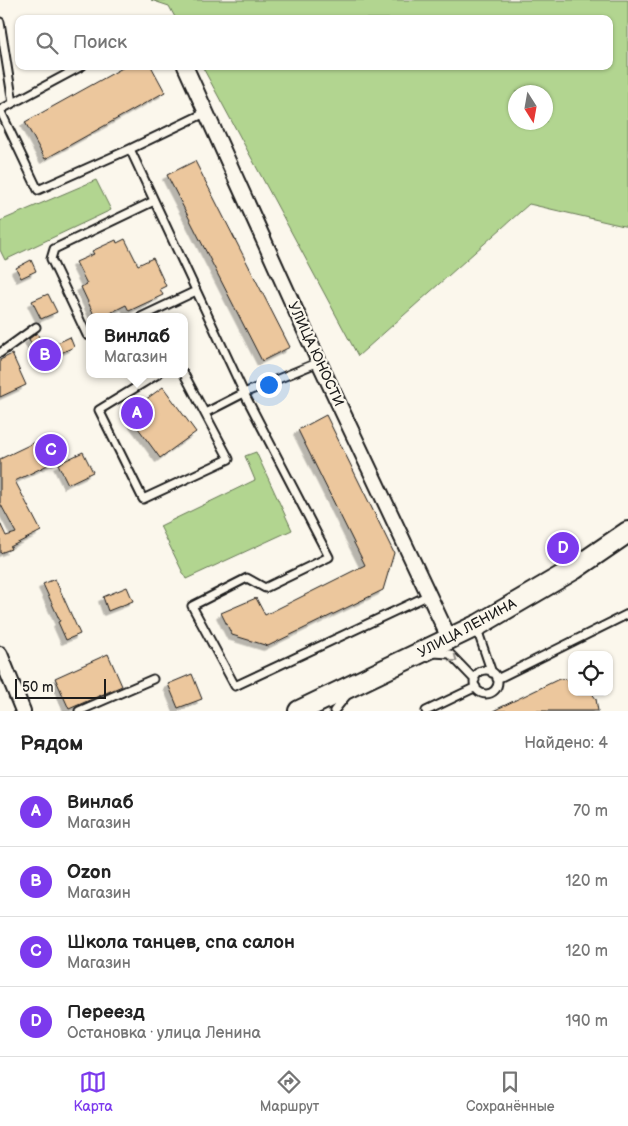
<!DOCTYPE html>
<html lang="ru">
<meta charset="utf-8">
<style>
:root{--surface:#fff;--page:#f6f6f6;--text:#222;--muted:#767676;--line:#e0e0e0;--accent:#7c3aed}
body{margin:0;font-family:"Balsamiq Sans",sans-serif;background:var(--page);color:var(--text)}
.controls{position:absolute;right:15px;bottom:15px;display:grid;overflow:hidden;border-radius:10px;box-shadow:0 1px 4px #0004}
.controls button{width:45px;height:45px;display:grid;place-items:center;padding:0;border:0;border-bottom:1px solid var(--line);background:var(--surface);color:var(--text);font:25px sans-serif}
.compass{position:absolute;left:508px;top:85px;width:45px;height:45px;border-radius:50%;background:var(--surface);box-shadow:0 1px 4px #0004;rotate:169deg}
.scale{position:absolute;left:15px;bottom:12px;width:91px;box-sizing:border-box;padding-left:5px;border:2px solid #1c1c1c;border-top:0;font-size:14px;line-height:18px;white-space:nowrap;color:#1c1c1c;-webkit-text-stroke:4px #fbf7ec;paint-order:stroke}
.you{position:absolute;left:268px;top:384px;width:18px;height:18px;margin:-12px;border:4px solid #fff;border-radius:50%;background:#1a73e8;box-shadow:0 0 0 8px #1a73e833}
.badge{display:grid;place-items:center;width:32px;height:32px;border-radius:50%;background:var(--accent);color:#fff;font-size:16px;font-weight:700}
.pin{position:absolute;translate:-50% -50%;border:2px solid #fff;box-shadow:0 1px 5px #0006}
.popup{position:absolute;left:86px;top:313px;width:102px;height:65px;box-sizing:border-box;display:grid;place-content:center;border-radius:10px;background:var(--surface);filter:drop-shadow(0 1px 4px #0005);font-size:16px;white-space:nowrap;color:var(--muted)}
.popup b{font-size:19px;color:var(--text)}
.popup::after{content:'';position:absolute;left:50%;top:100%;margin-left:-10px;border:10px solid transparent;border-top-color:var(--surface)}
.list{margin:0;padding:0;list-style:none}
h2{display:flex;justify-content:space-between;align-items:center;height:65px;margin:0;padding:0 20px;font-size:21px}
h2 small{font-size:16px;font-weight:400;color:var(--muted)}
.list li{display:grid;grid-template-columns:32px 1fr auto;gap:15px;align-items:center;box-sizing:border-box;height:70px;padding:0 20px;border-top:1px solid var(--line)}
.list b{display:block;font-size:19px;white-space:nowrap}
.list p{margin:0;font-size:16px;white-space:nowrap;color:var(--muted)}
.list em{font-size:16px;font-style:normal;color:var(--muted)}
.icon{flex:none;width:28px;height:28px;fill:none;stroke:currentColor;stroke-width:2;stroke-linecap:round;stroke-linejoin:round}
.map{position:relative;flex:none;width:628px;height:711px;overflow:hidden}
.search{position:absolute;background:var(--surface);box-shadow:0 1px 4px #0004;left:15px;right:15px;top:15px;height:55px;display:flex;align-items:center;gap:12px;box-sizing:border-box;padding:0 18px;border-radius:10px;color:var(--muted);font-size:19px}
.sheet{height:345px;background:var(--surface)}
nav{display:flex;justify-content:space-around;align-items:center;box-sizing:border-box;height:70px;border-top:1px solid var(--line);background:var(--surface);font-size:14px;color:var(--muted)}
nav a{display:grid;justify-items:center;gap:2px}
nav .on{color:var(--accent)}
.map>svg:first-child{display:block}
.green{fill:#b2d590;stroke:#677856;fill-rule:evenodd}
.building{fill:#ecc79d;stroke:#1c1c1c;filter:url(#shadow)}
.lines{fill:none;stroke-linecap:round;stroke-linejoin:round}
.lane-casing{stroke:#1c1c1c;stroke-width:11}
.street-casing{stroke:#1c1c1c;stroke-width:18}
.secondary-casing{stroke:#1c1c1c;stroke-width:24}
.lane{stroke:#fbf7ec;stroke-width:7}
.street{stroke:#fbf7ec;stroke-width:14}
.secondary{stroke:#fbf7ec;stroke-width:20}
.oneway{stroke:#97948e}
.labels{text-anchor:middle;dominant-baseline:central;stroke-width:4.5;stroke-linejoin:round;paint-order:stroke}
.street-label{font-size:14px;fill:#1c1c1c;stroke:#fbf7ec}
</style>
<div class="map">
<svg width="628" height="711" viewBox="0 0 628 711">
<defs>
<filter id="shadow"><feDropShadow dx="-4.5" dy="4.5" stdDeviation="0" flood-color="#0004"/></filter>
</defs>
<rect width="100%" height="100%" fill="#fbf7ec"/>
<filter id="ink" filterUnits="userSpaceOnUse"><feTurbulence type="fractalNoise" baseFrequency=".02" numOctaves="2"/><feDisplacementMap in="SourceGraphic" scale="10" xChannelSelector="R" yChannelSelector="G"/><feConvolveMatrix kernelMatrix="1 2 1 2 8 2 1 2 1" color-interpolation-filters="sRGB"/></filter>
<g filter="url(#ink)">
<path class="green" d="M151,0H628V227L529,204L358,356L202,66H609V19H176L169,6ZM546,92V122H516V92Z
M96,180L111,210L5,260L0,250V221Z
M256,452L292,530L186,579L160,526L255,480L245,456Z"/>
<path class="building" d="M126,66H151L165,92L45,159L25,122Z
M195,161L290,347L262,361L167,175Z
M125,239L138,265L153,258L166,286L160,289L163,295L129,311L126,305L102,317H95L81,287L87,284L76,262L94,254L92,251L116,240L117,243Z
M31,260L36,271L21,278L16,268Z
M48,294L57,312L41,319L32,301Z
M37,333L45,349L70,337L74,347L41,362L29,339Z
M12,354L26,385L0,397V360Z
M163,387L196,432L160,458L127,413Z
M326,415L394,553L383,590L268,646L232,635L221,613L256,598L265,615L365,565L298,430Z
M48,436L60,459L15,481L41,531L10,547L11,549L0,553V523L6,536L16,533L0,503V459Z
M83,452L93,472L68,484L58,464Z
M55,579L80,634L66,640L58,622L60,621L43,584Z
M127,587L133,601L108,611L103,597Z
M108,654L122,686L69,709L55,678Z
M192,674L202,699L178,708L168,684Z
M559,679L572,680V692H591L596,699L598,711H493Z"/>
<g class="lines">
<defs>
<path id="lane" d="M0,22L13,103
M82,66L0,110L38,190L130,149
M207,112L130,149L244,393L329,557L265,588L247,578L192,606L235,686L429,595
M141,317L196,291
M90,336L87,335L51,259L54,249L154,201
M0,353L36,327
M158,374L99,410L143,499L229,459L184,374
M205,413L244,393L319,362
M480,626L479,635L492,673
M433,653L450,654L475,680
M474 682a12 12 0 1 1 24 0a12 12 0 1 1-24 0Z
M497,679L628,614
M79,711L153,679
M334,711L346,696
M426,711L476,687"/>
<path id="street" d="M185,66L319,362L450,640
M0,654L23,711"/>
<path id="secondary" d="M299,711L480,624L574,569L628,532"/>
</defs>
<use href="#lane" class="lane-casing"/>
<use href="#street" class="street-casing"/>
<use href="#secondary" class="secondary-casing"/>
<use href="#lane" class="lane"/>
<use href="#street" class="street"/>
<use href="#secondary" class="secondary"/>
</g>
<defs><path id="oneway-chevron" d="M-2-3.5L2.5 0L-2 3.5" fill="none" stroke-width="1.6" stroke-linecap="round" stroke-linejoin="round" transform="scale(1.25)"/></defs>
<use class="oneway" href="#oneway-chevron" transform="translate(454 659) rotate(37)"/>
</g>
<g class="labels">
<g class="street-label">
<text transform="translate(316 354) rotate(65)">УЛИЦА ЮНОСТИ</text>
<text transform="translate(467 628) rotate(-28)">УЛИЦА ЛЕНИНА</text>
</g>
</g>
</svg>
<div class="controls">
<button><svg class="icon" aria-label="locate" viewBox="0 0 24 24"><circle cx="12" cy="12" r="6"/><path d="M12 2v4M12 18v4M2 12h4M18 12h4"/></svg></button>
</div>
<svg class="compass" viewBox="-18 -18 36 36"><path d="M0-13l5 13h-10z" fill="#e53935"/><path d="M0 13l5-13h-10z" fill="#767676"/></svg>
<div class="scale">50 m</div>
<div class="you"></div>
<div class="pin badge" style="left:137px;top:413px">A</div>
<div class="popup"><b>Винлаб</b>Магазин</div>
<div class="pin badge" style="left:45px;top:355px">B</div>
<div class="pin badge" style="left:51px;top:450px">C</div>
<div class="pin badge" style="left:563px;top:548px">D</div>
<div class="search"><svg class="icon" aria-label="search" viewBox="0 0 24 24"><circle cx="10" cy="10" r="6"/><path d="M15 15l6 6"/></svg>Поиск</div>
</div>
<section class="sheet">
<h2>Рядом<small>Найдено: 4</small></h2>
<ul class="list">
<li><span class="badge">A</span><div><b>Винлаб</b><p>Магазин</p></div><em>70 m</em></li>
<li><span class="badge">B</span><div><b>Ozon</b><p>Магазин</p></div><em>120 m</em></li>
<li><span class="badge">C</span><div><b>Школа танцев, спа салон</b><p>Магазин</p></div><em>120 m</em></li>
<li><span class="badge">D</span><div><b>Переезд</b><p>Остановка · улица Ленина</p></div><em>190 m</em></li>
</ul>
</section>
<nav>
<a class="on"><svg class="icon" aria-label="map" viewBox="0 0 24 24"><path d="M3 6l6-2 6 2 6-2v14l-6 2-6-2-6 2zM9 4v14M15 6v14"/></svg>Карта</a>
<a><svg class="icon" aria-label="directions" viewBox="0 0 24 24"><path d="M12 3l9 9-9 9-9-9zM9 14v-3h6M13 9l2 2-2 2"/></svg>Маршрут</a>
<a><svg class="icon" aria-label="saved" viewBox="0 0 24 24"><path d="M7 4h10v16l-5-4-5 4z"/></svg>Сохранённые</a>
</nav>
